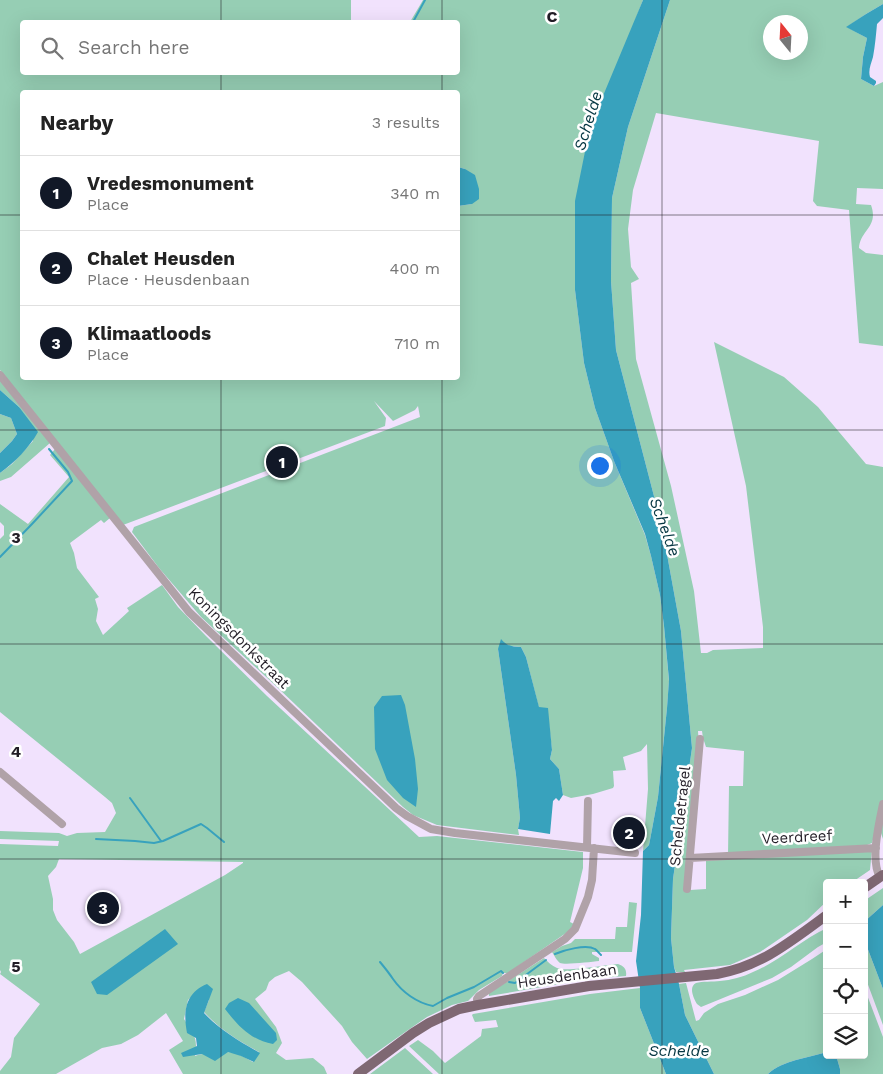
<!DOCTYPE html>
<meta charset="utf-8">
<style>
:root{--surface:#fff;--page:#f6f6f6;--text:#222;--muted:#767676;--line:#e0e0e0;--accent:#111827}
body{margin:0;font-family:"Work Sans",sans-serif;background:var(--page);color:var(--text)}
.controls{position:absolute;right:15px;bottom:15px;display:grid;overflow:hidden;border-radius:5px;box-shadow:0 5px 20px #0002}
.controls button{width:45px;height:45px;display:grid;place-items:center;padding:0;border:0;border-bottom:1px solid var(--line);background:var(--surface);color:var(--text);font:25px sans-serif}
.compass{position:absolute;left:763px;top:15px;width:45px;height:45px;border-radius:50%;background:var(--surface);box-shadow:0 5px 20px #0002;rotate:342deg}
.you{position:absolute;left:599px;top:465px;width:18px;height:18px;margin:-12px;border:4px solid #fff;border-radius:50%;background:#1a73e8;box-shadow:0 0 0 8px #1a73e833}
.badge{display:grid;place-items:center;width:32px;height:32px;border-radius:50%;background:var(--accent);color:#fff;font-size:16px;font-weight:700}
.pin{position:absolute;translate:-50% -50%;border:2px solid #fff;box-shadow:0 1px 5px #0006}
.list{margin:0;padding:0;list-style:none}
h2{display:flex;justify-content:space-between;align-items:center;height:65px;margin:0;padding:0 20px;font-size:21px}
h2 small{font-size:16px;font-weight:400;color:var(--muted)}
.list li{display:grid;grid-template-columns:32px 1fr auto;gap:15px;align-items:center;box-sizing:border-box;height:75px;padding:0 20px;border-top:1px solid var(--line)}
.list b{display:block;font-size:19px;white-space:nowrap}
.list p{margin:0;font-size:16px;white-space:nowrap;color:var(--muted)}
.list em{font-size:16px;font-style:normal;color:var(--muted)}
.icon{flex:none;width:28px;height:28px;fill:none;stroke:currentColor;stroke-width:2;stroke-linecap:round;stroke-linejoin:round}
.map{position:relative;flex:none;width:883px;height:1074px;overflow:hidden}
.search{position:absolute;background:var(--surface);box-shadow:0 5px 20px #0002;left:20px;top:20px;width:440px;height:55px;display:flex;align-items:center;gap:12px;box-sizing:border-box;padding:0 18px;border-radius:5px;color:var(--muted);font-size:19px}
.panel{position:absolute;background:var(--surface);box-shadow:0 5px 20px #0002;left:20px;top:90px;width:440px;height:290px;border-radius:5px}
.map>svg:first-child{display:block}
.green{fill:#96ceb4;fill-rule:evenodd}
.water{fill:#38a2bd}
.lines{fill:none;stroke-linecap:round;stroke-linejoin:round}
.stream{stroke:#38a2bd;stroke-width:2}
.minor{stroke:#b0a2a8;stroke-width:8}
.major{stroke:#7f6873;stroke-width:10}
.grid{fill:none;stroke:#221d26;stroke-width:1;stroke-opacity:0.55}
.labels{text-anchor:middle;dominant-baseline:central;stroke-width:5;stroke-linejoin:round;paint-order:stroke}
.street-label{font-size:15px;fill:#221d26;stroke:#fff}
.water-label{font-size:16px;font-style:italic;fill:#053642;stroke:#fff}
.grid-label{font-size:16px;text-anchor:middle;font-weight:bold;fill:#221d26;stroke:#fff;stroke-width:5;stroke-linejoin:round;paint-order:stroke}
</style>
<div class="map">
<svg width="883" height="1074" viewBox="0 0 883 1074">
<rect width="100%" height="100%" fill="#f1e2fd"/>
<path class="green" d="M0,0H351V22H22V72H458V22H410L423,0H643L636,18L575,290L584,363L595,408L614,461L645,535L651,556L660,595L664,626L669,681L667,708L658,797L650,840L649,845L643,851L648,789L647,744L641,751L623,757L626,770L613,771L614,786L613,788L593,794L571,798L563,795L559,769L550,759L552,750L547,708H539L526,657L521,647L510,646L505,644L498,649L516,775L520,818L518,829L519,835L437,825L413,815L403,807L277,687L201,617L159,568L132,532L134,527L420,417L418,406L415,410L393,421L374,401L386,418L385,426L123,525L0,370ZM22,92H458V167L465,169L472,204L458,206V378H22Z
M670,0H883V4L866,14L847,27L867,38L863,57L861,79L874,86L883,82V189L857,188L856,204L871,205C879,227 860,230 859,248L866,253L883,255V346L859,343L849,210L817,206L813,201L819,141L656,113L633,190L628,229L631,267L639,279L631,283L636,359L671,486L694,591L701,653H707L713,650L763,648V627L746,486L714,342L784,377L818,407L866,464L883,467V839L881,833H875L872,843L867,845L728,855L729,786H743L744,751L706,747L703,738L702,731H698L699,747L690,890L706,889V858L872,850L870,870L851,883H827V901L807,920L760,952L730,965L684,970L685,972H676L674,967L671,938L673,879L692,748L681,631L662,527L616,350L611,281L612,198L628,127ZM770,22H800V52H770Z
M0,379L50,443L11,477L0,481V473L12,464L33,441L19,407L0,390Z
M0,414L11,418L17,434L12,441L0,453Z
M55,449L110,518L104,523L101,520L70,543L74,553L77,568L99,597L95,599L98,609L96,621L103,635L129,611L127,608L162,585L178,607L206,636L267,696L419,837L437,836L583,852V868L570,922L574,924L569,931L508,973H503L502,976L479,990L468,1001L452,1005L427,1017L411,1028L367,1059L352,1042L342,1026L302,982L289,971L275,977L269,982L266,990L255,999L276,1027L282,1043L276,1053L286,1060L313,1058L324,1067L327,1074H183L169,1050L183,1041L166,1013L138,1035L121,1044L102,1048L56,1074H0V1071L11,1057L14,1038L40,1004L0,974L1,972L0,970V844L58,846L59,841L0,839V831L59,833L67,836L77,833L105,832L116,813L112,803L105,797L0,712V539L4,535V526L0,522V504L28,524L69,477L50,455ZM59,859L243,862V863L225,875L80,954L74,942L57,920L53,910V899L48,876L56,867ZM194,994L209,1000L204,1012C220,1030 239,1041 259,1052L253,1062C246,1058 236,1052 227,1052C219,1051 204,1053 195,1056C198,1037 194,1035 184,1019L188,1000Z
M883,888V905L864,922V901Z
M629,902L637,903L632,952H592V954L599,958V961C591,962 565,965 560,963C557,961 554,955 552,952L562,946L571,943L575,939H615L616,927H627Z
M827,928V942L818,947L791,967L772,978L701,1007L697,1004C694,999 688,987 696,983C702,981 713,982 720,981C731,980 743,977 753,972C780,961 801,940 827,928Z
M864,939L883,989V1025L864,974Z
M827,949V1052C808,1058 783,1060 768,1074H714L685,1015L679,984L686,983L696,1021L699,1020L704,1013L718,1004L745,995L778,980L812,959Z
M544,958C547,961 552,966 557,968C568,972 604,965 618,964C624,966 627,969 626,976L589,979L489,996V993Z
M864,987L883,1037V1074H840V1069L836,1055H864Z
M640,988V1008L666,1074H439L409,1046L418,1040L433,1051L445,1063L481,1036L482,1029L498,1027L496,1020L475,1022L474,1020L472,1015L473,1014L590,994Z
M405,1048L433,1074H370Z"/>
<path class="water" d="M643,0H670L628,127L612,198L611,281L616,350L662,527L681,631L692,748L673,879L671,938L674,967L679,984L685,1015L714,1074H666L640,1008V988L636,961L641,915L643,851L649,845L650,840L658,797L667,708L669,680L664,626L660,595L651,556L645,534L614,461L595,408L584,363L575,290V201L590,127Z
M883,4V18L877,24C876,35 875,46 873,57C871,64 868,70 870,77L876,81V83L874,86L861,79L863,57L867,38L846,27L866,14Z
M458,167L465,169L475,175L479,189V199L472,204L458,206Z
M0,390L19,407L38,432C29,448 15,462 0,473V453L12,441L17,434L11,418L0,414Z
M501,639C507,646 512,647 521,647L526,657L539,707L548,708L552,750L550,759L559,769L563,795L559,801L556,798L553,801L550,834L518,829L520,818L516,775L498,649Z
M401,695L405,705L415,759L418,789L416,807L403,798L387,780L375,749L374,707L382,696Z
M883,905V989L864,939V922Z
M165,929L178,944L107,995L97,994L91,982Z
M207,984L213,989L204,1013C220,1030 239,1041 260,1053L254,1062L241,1056L228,1052L215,1061L202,1054L183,1057L181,1053L197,1046L196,1038L187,1033C183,1012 185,993 207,984Z
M238,998L249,1003L276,1033L277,1040L273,1044C251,1040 238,1026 225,1009L229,1003Z
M827,1052V1055H836L840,1069V1074H768C783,1060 808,1058 827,1052Z"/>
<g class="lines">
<path class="stream" d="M413,22L425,0
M0,557L32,524L72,481L68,472L49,449
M130,798L161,841
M96,839L135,841L154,843L163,841L201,824L207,828L224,842
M555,954C564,950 586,944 595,949C597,950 599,953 601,955
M380,962C385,968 389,973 393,979C402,992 417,1003 433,1006L447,998L474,987L501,971L503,973
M509,982L515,983L546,960"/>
<path class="minor" d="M0,375L189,612L396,808L407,816L431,829L455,833L635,853
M0,772L62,824
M587,847L588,801
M690,858L876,848
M880,877C870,861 879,823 883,804
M687,889L700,739
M478,1005L477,999L479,996L565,939L575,929L588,897L592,880L594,848"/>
<path class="major" d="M864,888L883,875
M358,1074L413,1033L429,1023L459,1009L478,1005L589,986L717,974C762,966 791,941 827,915"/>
</g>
<path class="grid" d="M221,0V22M442,0V22M662,0V1074M221,72V92M442,72V92M0,215H22M458,215H883M221,378V1074M442,378V1074M0,430H883M0,644H883M0,859H883"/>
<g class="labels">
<g class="street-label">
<text transform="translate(239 638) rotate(45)">Koningsdonkstraat</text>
<text transform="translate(680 816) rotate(-84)">Scheldetragel</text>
<text transform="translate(797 837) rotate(-3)">Veerdreef</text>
<text transform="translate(567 976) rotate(-8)">Heusdenbaan</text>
</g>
<g class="water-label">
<text transform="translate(588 121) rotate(-73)">Schelde</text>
<text transform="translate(665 527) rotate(70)">Schelde</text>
<text x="679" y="1050">Schelde</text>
</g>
</g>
<g class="grid-label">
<text x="552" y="22">C</text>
<text x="16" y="543">3</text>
<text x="16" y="757">4</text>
<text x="16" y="972">5</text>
</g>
</svg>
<div class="controls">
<button>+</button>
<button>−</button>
<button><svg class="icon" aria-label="locate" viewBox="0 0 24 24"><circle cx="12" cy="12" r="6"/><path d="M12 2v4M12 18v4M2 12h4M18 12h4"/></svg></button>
<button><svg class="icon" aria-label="layers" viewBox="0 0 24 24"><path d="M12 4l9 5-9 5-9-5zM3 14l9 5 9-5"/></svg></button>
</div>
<svg class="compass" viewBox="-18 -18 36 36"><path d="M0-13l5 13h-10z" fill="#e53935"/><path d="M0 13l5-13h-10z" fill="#767676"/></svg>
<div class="you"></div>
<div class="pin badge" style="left:282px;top:462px">1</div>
<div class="pin badge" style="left:629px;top:833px">2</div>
<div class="pin badge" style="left:103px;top:908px">3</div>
<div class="search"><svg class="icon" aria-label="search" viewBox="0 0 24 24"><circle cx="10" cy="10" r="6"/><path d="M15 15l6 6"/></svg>Search here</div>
<section class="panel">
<h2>Nearby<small>3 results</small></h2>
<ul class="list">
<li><span class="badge">1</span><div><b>Vredesmonument</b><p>Place</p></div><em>340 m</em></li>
<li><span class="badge">2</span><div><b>Chalet Heusden</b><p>Place · Heusdenbaan</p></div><em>400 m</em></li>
<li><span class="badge">3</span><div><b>Klimaatloods</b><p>Place</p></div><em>710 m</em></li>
</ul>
</section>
</div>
